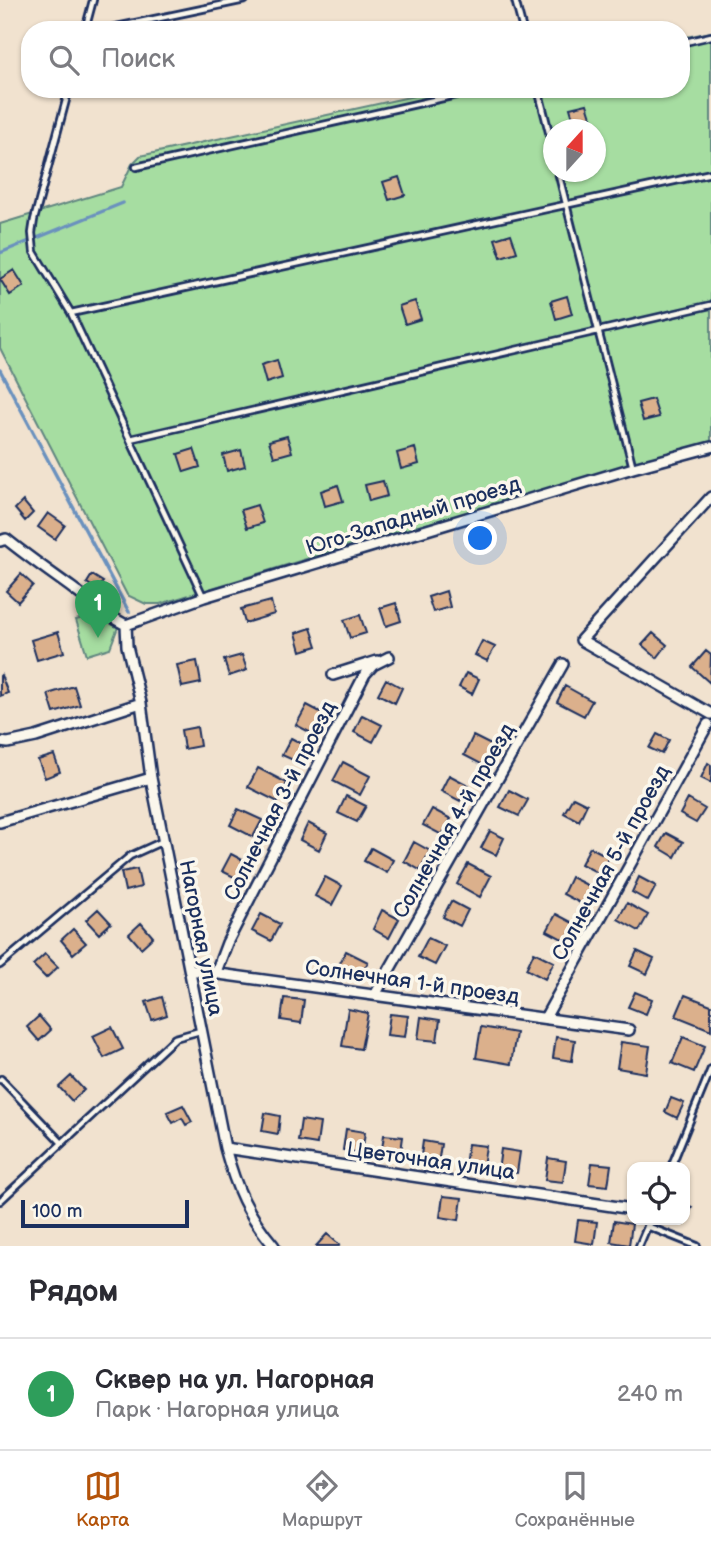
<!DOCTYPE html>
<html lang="ru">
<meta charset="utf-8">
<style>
:root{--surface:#fff;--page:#f7f7f7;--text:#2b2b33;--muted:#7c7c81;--line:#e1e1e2;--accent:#b45309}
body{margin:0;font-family:"Balsamiq Sans",sans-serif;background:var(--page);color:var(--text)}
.controls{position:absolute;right:21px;bottom:21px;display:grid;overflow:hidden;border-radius:14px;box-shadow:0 2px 5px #0004}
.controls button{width:63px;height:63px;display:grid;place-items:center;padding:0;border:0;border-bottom:2px solid var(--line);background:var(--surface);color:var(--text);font:35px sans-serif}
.compass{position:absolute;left:543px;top:119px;width:63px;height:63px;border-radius:50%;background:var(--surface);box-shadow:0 2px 5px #0004;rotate:21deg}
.scale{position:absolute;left:21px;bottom:18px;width:168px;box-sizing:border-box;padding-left:7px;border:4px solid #1b2f5e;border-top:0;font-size:19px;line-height:24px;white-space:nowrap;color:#1b2f5e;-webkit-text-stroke:5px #fbf7ec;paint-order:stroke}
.you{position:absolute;left:481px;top:539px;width:24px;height:24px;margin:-18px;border:5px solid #fff;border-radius:50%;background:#1a73e8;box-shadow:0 0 0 10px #1a73e833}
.badge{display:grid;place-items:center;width:46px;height:46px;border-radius:50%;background:var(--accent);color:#fff;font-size:23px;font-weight:700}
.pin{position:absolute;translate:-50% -58px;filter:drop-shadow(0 2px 4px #0008)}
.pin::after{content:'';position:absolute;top:37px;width:24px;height:21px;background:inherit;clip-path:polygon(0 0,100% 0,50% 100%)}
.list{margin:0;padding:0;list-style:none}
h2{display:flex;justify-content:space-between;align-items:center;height:91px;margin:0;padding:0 28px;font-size:30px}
h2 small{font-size:23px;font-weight:400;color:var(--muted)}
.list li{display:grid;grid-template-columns:46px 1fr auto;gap:21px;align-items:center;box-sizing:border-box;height:112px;padding:0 28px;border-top:2px solid var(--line)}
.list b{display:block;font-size:26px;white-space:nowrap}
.list p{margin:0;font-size:23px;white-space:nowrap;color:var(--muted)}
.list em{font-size:23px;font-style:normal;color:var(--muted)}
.icon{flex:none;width:38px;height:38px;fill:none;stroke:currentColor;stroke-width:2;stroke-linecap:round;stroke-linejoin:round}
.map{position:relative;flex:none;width:711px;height:1246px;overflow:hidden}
.search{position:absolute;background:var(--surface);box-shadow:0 2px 5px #0004;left:21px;right:21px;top:21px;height:77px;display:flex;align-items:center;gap:18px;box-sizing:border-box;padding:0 24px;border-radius:28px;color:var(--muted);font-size:26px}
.sheet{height:203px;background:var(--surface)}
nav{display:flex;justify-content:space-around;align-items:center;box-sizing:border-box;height:98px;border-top:2px solid var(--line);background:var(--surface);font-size:19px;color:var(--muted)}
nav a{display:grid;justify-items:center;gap:4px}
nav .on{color:var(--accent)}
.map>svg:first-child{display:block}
.green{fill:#a6dda1;stroke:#608680;stroke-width:2;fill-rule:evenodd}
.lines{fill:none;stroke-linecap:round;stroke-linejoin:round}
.stream{stroke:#6b91be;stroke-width:3.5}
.building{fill:#dbb08c;stroke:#1b2f5e;stroke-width:2}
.service-casing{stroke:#1b2f5e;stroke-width:10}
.minor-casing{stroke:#1b2f5e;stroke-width:14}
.service{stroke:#fbf7ec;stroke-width:4.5}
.minor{stroke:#fbf7ec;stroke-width:9}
.labels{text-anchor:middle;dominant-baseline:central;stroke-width:7;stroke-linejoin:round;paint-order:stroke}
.street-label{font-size:21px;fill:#1b2f5e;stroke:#fbf7ec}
</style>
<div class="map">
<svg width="711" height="1246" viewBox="0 0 711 1246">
<rect width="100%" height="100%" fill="#f1e2cf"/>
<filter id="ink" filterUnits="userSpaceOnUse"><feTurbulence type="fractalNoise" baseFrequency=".0143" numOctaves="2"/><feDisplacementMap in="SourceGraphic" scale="14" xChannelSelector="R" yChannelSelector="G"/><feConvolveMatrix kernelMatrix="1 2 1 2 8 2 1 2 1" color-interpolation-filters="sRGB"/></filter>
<g filter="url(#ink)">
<path class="green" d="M711,32V446L368,540L160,604H146L127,595L0,348V224L121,187L132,164L140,156L446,89H681V38ZM554,130H596V172H554Z
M97,614L118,627L110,648L87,655L76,620Z"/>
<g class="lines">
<path class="stream" d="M0,253L123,203
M0,370L129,612"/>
</g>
<path class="building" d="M587,104L592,120L575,125L570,108Z
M399,177L405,195L389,200L383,182Z
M511,234L517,252L501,257L495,239Z
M14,270L24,286L10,295L0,279Z
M567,296L572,314L556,319L551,301Z
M415,301L421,319L405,324L399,306Z
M277,360L282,378L266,383L261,365Z
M653,399L659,417L643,421L638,403Z
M287,436L292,452L274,457L269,441Z
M415,448L419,464L401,469L397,453Z
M194,449L200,467L184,472L178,454Z
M241,450L245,466L227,471L223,455Z
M383,481L387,496L369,501L365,485Z
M338,485L343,501L325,506L321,491Z
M23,501L33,513L25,521L15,509Z
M257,505L263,523L247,528L241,510Z
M48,513L65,525L55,539L38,527Z
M21,574L33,585L18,602L6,591Z
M92,575L103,582L97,590L87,583Z
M446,591L450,607L433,612L428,597Z
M271,601L274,614L245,623L241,609Z
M396,603L401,621L386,626L380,608Z
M360,615L366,633L350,638L344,620Z
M311,628L317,646L301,651L296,633Z
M58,632L64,652L37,660L31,640Z
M653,633L667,645L657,658L642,645Z
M482,641L495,647L487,661L475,655Z
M706,651L711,655L710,683L692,667Z
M242,655L247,670L229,676L224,660Z
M197,661L201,683L182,687L177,665Z
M466,673L479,679L472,694L459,687Z
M1,675L8,693L0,696V676Z
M386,679L402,688L395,703L378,694Z
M74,686L80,705L54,713L48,694Z
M565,686L592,701L584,716L557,702Z
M307,705L326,715L315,735L296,725Z
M362,715L382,725L373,742L354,732Z
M197,727L200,746L184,749L181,730Z
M657,734L669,740L662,754L649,748Z
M473,736L493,746L483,765L464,755Z
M291,738L310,748L302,764L282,755Z
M54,755L60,772L45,778L38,760Z
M343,762L370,776L360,795L333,781Z
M708,763L711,765V783L701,778Z
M258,768L287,783L278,802L248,787Z
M449,775L468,785L460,801L441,791Z
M509,790L528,800L519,816L500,807Z
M346,796L366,806L357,822L338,813Z
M573,797L587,804L579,821L564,813Z
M688,799L705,809L696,823L680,814Z
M238,809L262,820L253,837L230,825Z
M432,809L451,819L442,835L423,825Z
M308,823L327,833L319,850L300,840Z
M490,831L504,838L496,855L481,848Z
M666,833L683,842L675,857L658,847Z
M414,842L430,851L420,870L404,861Z
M590,847L609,857L600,874L581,864Z
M371,848L393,860L387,873L364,861Z
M231,854L250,864L242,881L222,871Z
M468,864L491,876L480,897L457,884Z
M137,869L141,887L125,891L121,872Z
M325,877L342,886L332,905L315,896Z
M571,877L591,887L582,904L563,894Z
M639,877L656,886L648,901L632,892Z
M451,901L468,910L460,926L443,917Z
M627,903L648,915L639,931L618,919Z
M98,909L111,923L99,934L86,920Z
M382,910L399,919L389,938L373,929Z
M261,914L280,924L271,941L252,931Z
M556,914L575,924L566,941L547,931Z
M141,923L153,937L141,948L129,934Z
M73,929L86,943L73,954L61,940Z
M428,938L445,946L435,965L418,957Z
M346,951L368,962L358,982L336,971Z
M637,951L654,959L647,974L630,966Z
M534,952L554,962L545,979L526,969Z
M45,954L58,967L46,978L33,965Z
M635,992L652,999L646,1014L628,1007Z
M685,995L711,1005V1030L676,1016Z
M162,997L167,1015L152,1020L146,1002Z
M284,998L304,1000L301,1023L281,1020Z
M348,1009L368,1013L361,1049L342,1046Z
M390,1014L408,1016L405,1037L387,1035Z
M39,1016L51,1030L39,1041L27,1027Z
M421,1017L440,1020L437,1041L418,1039Z
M112,1027L123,1049L104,1058L93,1036Z
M481,1027L516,1033L511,1064L476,1058Z
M556,1037L575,1040L572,1061L553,1058Z
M683,1037L705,1046L694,1072L672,1063Z
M621,1042L650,1046L646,1073L617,1068Z
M71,1076L84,1090L72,1101L59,1087Z
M671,1098L684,1103L677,1118L665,1112Z
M183,1105L192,1122L186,1125L182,1118L173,1123L167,1112Z
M265,1113L280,1116L278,1134L262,1131Z
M301,1120L320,1123L317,1144L298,1141Z
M346,1129L365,1132L362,1153L343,1150Z
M384,1135L403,1137L400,1158L381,1156Z
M423,1141L441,1144L438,1165L420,1163Z
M468,1144L486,1146L483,1167L465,1165Z
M501,1149L520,1152L517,1173L498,1171Z
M548,1158L566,1161L563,1182L545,1180Z
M592,1163L611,1165L608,1186L589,1184Z
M443,1196L462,1198L459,1220L440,1217Z
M685,1204L692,1207L685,1223L677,1220H685Z
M578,1220L597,1222L594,1244L575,1241Z
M614,1221L632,1224L629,1245L611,1242Z
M327,1234L340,1245L339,1246H316Z"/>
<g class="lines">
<defs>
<path id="service" d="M515,0L523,30
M85,30L93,0
M102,30L245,0
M681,43L711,36
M69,89L34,220L32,233L34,252L71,313L203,596
M538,89L554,152
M136,167L483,89
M558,172L633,468
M71,313L711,173
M130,439L711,305
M0,965L130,856L163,841
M0,1080L1,1079L62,1143
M671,1167L711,1069
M0,1201L175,1038L200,1031
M647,1226L697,1246
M639,1246L650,1220"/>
<path id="minor" d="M711,497L581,640L711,714
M0,541L6,539C27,556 50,572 72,588C91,602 104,614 126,625
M126,625L127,646L141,703L151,778L225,1148C236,1188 247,1214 274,1246
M126,625L204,597L633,468L711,447
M333,675L377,661
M0,742L8,743L36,737L141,703
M0,822L151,778
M190,970L629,1030
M216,972L227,943L365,674L373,665L389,657
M375,995L563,664
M545,1018L708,724
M225,1148L632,1209"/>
</defs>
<use href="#service" class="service-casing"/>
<use href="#minor" class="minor-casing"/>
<use href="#service" class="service"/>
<use href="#minor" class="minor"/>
</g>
</g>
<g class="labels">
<g class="street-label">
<text transform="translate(413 516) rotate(-17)">Юго-Западный проезд</text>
<text transform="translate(280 801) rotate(-63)">Солнечная 3-й проезд</text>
<text transform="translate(454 821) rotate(-60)">Солнечная 4-й проезд</text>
<text transform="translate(611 863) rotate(-61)">Солнечная 5-й проезд</text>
<text transform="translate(201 938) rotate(79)">Нагорная улица</text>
<text transform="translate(412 982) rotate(8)">Солнечная 1-й проезд</text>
<text transform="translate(431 1161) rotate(8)">Цветочная улица</text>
</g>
</g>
</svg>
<div class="controls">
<button><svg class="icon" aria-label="locate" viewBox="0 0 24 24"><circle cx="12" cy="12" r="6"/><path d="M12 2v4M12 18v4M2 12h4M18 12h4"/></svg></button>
</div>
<svg class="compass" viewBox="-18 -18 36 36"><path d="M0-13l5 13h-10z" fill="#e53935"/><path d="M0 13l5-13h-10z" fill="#7c7c81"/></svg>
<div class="scale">100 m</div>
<div class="you"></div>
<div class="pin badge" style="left:98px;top:638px;background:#2e9e5b">1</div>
<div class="search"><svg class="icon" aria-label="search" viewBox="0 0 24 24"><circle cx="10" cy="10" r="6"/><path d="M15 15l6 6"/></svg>Поиск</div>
</div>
<section class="sheet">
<h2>Рядом<small></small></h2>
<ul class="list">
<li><span class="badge" style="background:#2e9e5b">1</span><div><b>Сквер на ул. Нагорная</b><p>Парк · Нагорная улица</p></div><em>240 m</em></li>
</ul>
</section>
<nav>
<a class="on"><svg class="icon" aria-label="map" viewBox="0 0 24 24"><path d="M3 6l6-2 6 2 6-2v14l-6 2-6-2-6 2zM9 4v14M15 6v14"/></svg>Карта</a>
<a><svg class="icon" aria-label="directions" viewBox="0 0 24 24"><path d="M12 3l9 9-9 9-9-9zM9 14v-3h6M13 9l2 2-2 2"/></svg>Маршрут</a>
<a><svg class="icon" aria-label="saved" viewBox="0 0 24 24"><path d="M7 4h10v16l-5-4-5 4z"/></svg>Сохранённые</a>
</nav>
